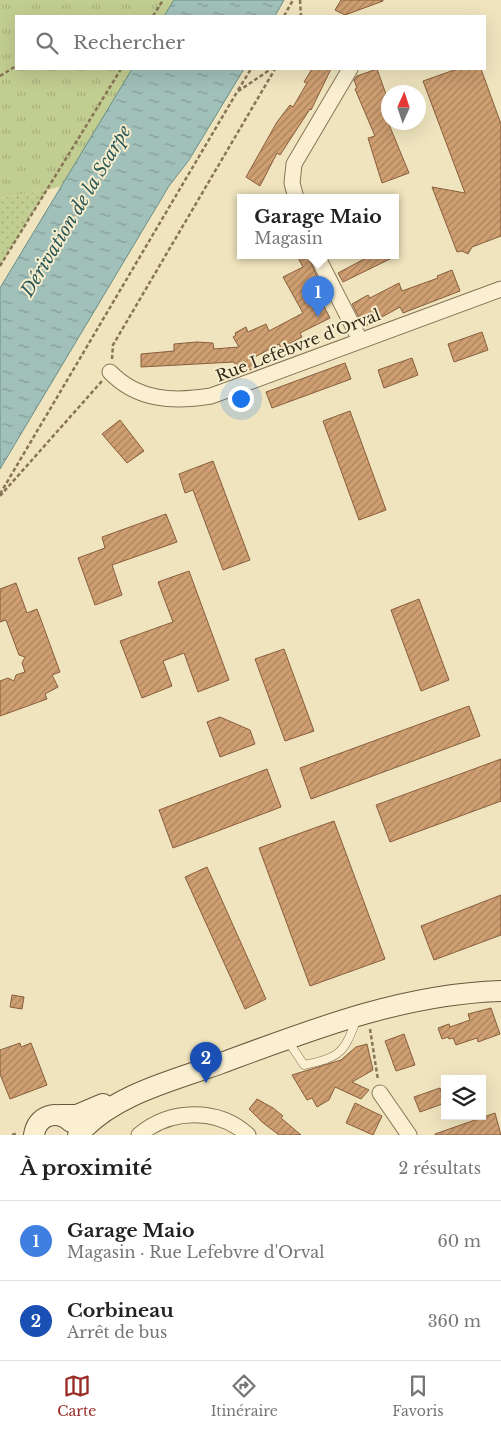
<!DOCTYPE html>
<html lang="fr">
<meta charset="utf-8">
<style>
:root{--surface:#fff;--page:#f6f6f6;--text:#222;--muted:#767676;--line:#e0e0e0;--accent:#992b24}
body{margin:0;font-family:"Libre Baskerville",serif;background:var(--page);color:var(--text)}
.controls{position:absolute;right:15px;bottom:15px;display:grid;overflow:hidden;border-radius:0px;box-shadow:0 5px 20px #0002}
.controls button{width:45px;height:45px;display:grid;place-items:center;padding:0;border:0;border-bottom:1px solid var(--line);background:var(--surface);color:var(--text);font:25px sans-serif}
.compass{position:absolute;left:381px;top:85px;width:45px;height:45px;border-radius:50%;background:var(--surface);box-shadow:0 5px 20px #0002;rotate:3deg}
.you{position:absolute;left:240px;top:398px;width:18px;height:18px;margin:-12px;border:4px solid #fff;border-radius:50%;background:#1a73e8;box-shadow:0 0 0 8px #1a73e833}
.badge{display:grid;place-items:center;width:32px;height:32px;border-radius:50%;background:var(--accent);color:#fff;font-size:16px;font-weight:700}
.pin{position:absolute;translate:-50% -41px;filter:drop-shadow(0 1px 2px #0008)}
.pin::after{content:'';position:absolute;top:26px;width:18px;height:15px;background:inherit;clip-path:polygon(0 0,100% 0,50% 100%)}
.popup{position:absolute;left:237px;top:194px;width:162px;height:65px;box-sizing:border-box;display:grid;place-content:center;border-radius:0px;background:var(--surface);filter:drop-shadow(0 1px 4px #0005);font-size:16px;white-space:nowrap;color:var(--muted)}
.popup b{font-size:19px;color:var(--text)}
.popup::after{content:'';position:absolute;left:50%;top:100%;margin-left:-10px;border:10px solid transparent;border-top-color:var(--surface)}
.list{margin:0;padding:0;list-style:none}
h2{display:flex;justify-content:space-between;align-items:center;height:65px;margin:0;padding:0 20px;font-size:21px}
h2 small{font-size:16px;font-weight:400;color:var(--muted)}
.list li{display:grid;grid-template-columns:32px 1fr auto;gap:15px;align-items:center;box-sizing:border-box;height:80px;padding:0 20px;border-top:1px solid var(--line)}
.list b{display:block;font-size:19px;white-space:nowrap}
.list p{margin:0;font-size:16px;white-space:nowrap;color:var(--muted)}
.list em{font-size:16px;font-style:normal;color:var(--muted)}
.icon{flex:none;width:28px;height:28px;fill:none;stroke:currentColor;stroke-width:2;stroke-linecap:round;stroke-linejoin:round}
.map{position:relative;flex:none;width:501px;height:1135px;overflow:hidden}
.search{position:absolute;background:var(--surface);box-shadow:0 5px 20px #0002;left:15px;right:15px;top:15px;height:55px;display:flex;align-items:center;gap:12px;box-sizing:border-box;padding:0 18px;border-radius:0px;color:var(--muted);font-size:19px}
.sheet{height:225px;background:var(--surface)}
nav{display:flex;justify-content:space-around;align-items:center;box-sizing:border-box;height:70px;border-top:1px solid var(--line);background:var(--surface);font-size:14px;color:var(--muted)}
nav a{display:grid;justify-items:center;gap:2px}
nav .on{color:var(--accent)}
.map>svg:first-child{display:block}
.grass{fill:url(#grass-tufts)}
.park{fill:url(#park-dots)}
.water{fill:url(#water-ripples);stroke:#698e87}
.building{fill:url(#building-hatch);stroke:#885e3b}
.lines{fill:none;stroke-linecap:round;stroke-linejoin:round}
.lane-casing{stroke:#887456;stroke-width:9}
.street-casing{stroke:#887456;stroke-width:17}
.secondary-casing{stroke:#695539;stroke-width:22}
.path{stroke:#887456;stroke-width:2.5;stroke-dasharray:4 2.5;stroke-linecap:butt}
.lane{stroke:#faf0d1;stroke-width:8}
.street{stroke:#faf0d1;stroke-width:15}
.secondary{stroke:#faf0d1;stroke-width:20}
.labels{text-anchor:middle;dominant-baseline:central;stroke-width:4;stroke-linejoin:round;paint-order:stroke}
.street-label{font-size:16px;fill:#372a1b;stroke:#f6edcd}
.water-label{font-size:18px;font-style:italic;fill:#2a5757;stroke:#f6edcd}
</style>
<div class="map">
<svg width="501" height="1135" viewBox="0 0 501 1135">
<defs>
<pattern id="grass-tufts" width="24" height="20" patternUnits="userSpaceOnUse" patternTransform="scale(1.25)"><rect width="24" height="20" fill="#c2cd91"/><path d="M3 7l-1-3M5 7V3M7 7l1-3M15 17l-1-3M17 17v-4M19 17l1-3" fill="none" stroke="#a7b07c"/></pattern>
<pattern id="park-dots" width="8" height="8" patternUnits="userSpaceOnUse" patternTransform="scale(1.25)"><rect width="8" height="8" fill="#c2cd91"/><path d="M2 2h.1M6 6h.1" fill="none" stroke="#a7b07c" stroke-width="1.8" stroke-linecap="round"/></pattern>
<pattern id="water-ripples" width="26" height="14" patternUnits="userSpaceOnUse" patternTransform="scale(1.25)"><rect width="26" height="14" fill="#a1c0b9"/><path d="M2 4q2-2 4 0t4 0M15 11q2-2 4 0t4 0" fill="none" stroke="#849c96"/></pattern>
<pattern id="building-hatch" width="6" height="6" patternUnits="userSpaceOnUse" patternTransform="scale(1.25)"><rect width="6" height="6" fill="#cf9f72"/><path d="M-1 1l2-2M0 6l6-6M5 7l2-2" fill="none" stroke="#a9825d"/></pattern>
</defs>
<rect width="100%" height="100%" fill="#efe4be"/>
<path class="grass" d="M0,0H259L249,16H16V69H217L161,160L47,190L0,198Z"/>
<path class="park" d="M47,190L0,266V198Z"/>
<path class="water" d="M174,0H284L275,16H164Z
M132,69H244L189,160L169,186L0,469V288Z"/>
<path class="building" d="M341,0H383V1L345,15L335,10Z
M312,69H331L311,110L310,109L280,155L277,153L260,186L246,177L277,122L290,105L293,107L307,83L304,82Z
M377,69L388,100V122L409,173L382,183L368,138L375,136L355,89L357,88L354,80L357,76Z
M457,69H481L501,124V236L472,247L468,254L462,251L457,252L432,187L465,193L423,81Z
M297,256H308L319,281L313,285L330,318L300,333L302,337L281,348L279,344L253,358L258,367L240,373L234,362L141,367V354L174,351V344L197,342L213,343L214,349L239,347L233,337L236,335L235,333L246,327L248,332L266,324L269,331L303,313L283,277L303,267Z
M370,256H396L343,282L338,273Z
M452,270L460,291L403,313L400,307L364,327L352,304L368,295L370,298L399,283L402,291L438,278L437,276Z
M482,332L488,350L454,362L448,344Z
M412,358L418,375L384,388L378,370Z
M345,363L351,379L272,408L266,392Z
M350,411L386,510L359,520L323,421Z
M120,420L144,451L127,463L102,434Z
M213,461L250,560L223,570L193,490L185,493L179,474Z
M166,514L177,542L112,565L122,595L95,605L78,558L105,548L102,537Z
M189,571L229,680L198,692L184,653L163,661L172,686L142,698L120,641L173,622L158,582Z
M16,583L27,613L37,609L60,672L52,675L58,687L45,694L47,699L0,716V681L8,678L14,681L16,675L25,672L22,663L25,657L19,655L6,620L0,622V589Z
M419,599L449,680L421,691L391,610Z
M284,649L314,731L285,741L255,659Z
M469,706L480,736L311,799L300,768Z
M220,717L250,730L255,744L220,757L207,722Z
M501,759V801L390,842L376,805Z
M267,769L281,807L173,848L159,810Z
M334,821L385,959L310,986L259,848Z
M207,867L266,999L245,1009L185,877Z
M501,895V935L434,960L421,926Z
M12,995L24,997L22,1009L10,1007Z
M491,1008L500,1034L478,1042L477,1038L456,1045L453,1038L449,1039L448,1037L442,1039L438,1028L449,1024L450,1027L470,1020L468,1014Z
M404,1034L415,1065L396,1071L385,1041Z
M20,1043L21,1047L31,1043L47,1085L10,1099L0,1074V1050Z
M367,1044L373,1070L352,1082L369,1090L361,1099L335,1087L329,1100L317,1107L312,1098L307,1100L292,1075L341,1060L356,1047Z
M440,1088L445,1103L420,1112L414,1097Z
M257,1099L273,1108L283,1116L281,1118L301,1135H279L262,1122L249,1109Z
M355,1103L382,1116L373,1135L346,1123Z
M495,1113L501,1135H435V1134Z"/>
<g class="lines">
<defs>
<path id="lane" d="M288,1041L304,1065C341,1057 344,1053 357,1018"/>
<path id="street" d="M296,198L292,183L294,164L350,69
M317,256L360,340
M110,372C138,401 174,402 211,396L501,289
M380,1093L409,1135
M139,1135C170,1109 217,1107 248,1135"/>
<path id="secondary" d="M60,1115H77L103,1104
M34,1135C37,1115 57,1109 71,1122
M78,1135C112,1095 172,1081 219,1064C311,1030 402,994 501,991"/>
</defs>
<use href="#lane" class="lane-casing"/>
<use href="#street" class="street-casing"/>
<use href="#secondary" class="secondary-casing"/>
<path class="path" d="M300,0L301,16
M153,16L163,0
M284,16L293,0
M0,76L16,66
M238,90L251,69
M0,266L121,69
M112,359L113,345L275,69
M0,494L237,92L271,69
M0,496L102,381
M370,1029L378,1080
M12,1135L18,1133"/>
<use href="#lane" class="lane"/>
<use href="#street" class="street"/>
<use href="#secondary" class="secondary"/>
</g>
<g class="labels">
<g class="street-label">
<text transform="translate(298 345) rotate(-21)">Rue Lefebvre d'Orval</text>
</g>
<g class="water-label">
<text transform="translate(76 211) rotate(-59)">Dérivation de la Scarpe</text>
</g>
</g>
</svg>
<div class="controls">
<button><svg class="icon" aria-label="layers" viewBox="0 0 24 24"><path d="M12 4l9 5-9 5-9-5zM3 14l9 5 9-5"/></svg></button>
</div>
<svg class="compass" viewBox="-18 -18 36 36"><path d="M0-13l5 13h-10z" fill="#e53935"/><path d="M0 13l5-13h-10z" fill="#767676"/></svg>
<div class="you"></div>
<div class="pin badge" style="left:318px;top:317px;background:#3f7fe0">1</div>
<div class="popup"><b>Garage Maio</b>Magasin</div>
<div class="pin badge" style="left:206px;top:1083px;background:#1a4fb4">2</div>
<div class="search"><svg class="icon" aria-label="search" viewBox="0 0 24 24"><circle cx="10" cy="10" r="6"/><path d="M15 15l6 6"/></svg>Rechercher</div>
</div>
<section class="sheet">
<h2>À proximité<small>2 résultats</small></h2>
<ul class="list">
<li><span class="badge" style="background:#3f7fe0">1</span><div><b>Garage Maio</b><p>Magasin · Rue Lefebvre d'Orval</p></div><em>60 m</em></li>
<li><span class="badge" style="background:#1a4fb4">2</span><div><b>Corbineau</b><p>Arrêt de bus</p></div><em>360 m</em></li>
</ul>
</section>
<nav>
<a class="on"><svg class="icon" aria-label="map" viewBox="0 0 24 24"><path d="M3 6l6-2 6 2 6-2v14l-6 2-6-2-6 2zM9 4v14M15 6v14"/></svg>Carte</a>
<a><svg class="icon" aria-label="directions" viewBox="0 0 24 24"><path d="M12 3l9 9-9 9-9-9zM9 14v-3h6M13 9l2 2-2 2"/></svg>Itinéraire</a>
<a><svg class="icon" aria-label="saved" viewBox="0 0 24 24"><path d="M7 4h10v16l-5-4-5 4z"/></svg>Favoris</a>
</nav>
